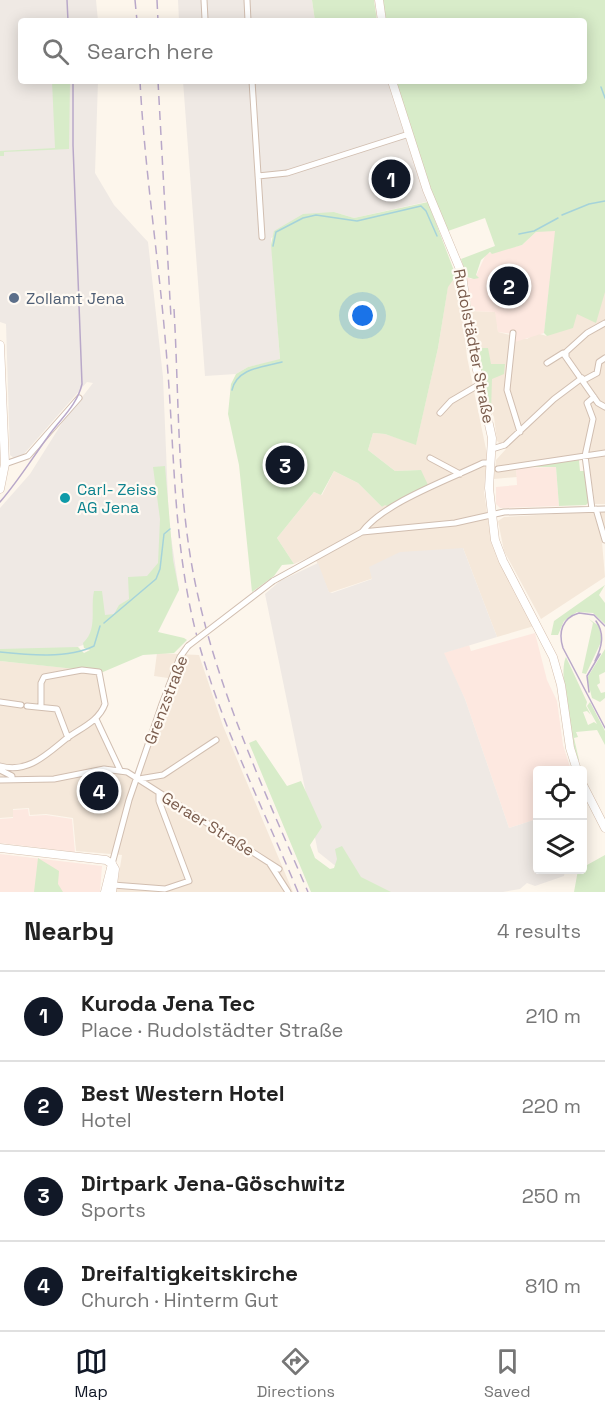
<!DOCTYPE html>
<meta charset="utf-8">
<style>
:root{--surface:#fff;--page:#f2f2f2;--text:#222;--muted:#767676;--line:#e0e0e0;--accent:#111827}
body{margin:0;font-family:"Space Grotesk",sans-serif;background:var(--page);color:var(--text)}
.controls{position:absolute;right:18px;bottom:18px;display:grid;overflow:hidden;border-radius:6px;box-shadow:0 3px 15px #0003}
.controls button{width:54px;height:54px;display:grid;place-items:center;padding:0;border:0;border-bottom:2px solid var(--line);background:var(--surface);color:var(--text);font:30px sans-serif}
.you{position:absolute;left:363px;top:316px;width:21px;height:21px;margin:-15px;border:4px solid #fff;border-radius:50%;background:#1a73e8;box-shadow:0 0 0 9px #1a73e833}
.badge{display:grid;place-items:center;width:39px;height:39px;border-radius:50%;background:var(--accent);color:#fff;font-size:20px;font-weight:700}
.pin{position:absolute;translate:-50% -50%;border:3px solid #fff;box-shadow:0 2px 6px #0006}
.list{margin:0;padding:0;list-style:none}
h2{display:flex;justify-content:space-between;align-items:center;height:78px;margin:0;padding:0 24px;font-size:26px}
h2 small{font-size:20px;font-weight:400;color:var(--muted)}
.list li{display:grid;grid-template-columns:39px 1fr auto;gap:18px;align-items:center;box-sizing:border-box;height:90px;padding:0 24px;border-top:2px solid var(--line)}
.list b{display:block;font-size:22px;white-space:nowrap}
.list p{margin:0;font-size:20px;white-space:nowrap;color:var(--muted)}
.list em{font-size:20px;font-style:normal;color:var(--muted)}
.icon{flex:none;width:33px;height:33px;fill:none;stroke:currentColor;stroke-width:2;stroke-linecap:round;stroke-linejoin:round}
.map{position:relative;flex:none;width:605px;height:892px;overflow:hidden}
.search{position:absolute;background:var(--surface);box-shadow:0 3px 15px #0003;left:18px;right:18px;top:18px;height:66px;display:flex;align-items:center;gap:15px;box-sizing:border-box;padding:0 21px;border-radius:6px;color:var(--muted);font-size:22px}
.sheet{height:438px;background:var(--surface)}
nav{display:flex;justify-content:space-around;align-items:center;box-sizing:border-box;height:84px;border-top:2px solid var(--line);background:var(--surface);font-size:16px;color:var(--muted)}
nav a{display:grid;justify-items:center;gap:3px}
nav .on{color:var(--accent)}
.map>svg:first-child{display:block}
.residential{fill:#f5e8da}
.commercial{fill:#fde8e0}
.industrial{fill:#efe9e4}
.green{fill:#d8ecc9}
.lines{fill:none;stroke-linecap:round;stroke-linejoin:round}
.stream{stroke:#a5d3da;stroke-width:1.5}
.street-casing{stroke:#d1beb0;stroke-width:7}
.secondary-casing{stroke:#d6c0b0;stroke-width:9}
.street{stroke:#fff;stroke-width:5}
.secondary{stroke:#fff;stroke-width:8}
.tram{stroke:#b9a8c9;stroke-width:1.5}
.rail{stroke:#b9a8c9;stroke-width:1.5;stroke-dasharray:9 6;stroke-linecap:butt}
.street-bridge-casing{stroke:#d1beb0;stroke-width:7;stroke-linecap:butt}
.street-bridge{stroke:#fff;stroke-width:5}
.service-dot{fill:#5c6f8a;stroke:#fffaf3;stroke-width:2}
.culture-dot{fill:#0f9aa8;stroke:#fffaf3;stroke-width:2}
.labels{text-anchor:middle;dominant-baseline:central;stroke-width:4.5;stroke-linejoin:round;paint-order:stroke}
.service-label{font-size:16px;fill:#4e5e75;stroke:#fffaf3;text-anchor:start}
.street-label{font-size:16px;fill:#7a5c4d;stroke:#fffaf3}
.culture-label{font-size:16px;fill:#0d838f;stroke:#fffaf3;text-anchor:start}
</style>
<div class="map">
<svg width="605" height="892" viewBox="0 0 605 892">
<rect width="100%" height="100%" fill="#fdf6ec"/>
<path class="residential" d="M551,275L578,279L605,289V504H595L588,458L516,468L517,477L494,479L496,460L506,449L497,441L494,417L487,403L477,360L472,311L496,312L498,332L527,339L536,333L547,336Z
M456,276L459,283L467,357L487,454L484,492L489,526L502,566L534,626L497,637L463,548L329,593L314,555L294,564L277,538L314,492L322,495L334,471L358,483L382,507L421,470L395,471L368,450L373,433L385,434L416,444L438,348L448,286Z
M605,511V539L602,542L605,577L541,619L504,551L498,521L504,517Z
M157,653L199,655L223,726L293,892H116L122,855L76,851L73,818L46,814L30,815L29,808L13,809V817L0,818V661L96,671L103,706L95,717L116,768L139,777L175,679L154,676Z"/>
<path class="commercial" d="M543,230L556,231L544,333L515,342L514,334L498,332L495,312L472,311L467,277L471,279L476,276L486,254L522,245L536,232Z
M556,467L559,506L500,508L496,504V487L517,485L516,468Z
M535,633L547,680L557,701L563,745L571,770H538L537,819L509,828L465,699L443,653L469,645L471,651Z
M28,809L29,816L46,815L72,819L75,852L0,843V819L13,818V810Z
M0,854L102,866L100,892H0Z"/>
<path class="industrial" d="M0,0H96L98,21H21V81H98L95,173L114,205L148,242L163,377L169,523L179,590L138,627L71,649H0V508L30,474L62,423L93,383L87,382L23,455L14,458L10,455L6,324L0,322Z
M178,0H312L315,21H179Z
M183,81H390L430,201L354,218L334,212L271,238L280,360L248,367L236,374L205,376Z
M463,548L497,637L444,653L465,699L509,828L537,819L538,870H565L564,876L535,886L527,883L520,889L503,892H368L318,852L265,594L280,581L318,563L329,592L332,593L372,579L369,567L400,552Z"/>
<path class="green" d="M312,0H374L377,21H315Z
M383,0H605V292L596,323L577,314L573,328L547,336L544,333L555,231L536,232L522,245L492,254L490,252L481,260L476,275L479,278L474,279L467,277L461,259L495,246L485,218L448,231L432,194L396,81H584V21H385Z
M52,81H70L69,149L4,152V156H0V151L55,148Z
M428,202L456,276L448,287L438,348L416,445L385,434L373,433L368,450L395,471L421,470L428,485L389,507L385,505L382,507L358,483L334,471L321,495L314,492L277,538L294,564L282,565L274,576L252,592L239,465L228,414L231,384L236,374L248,367L280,359L271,245L274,231L303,214L334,212L354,218Z
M475,348H488L491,364H505L504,374L492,379L491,411L485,397Z
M579,460L580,471H585L589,502L586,505L559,506L556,467H515Z
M165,466L173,560L179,590L158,632L184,638L187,640L174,653L143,655L103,672L0,661V649L78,647L84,653L90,650L84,648L83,643C98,630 90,609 94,591H102L105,615L114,614L119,605L129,599L128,577L147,576L158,563L160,519L153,467Z
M605,585L599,595L605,603V624L593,613L577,612L564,621L558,635H551L554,621Z
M589,619L599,626L602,640L586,674L582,673L593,623Z
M605,649V672L599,675L600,683L597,685L601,693L605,692V698L600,702L592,698L587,678Z
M566,657L587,702L586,706L591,715L587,711L583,712L588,725L594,722L597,724L587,706L590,702L605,731V745L597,730L576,732L578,737L574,738L579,760H576C571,739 558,673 566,657Z
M256,740L287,786L301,781L322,827L310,845L315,858L330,869L334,868L337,859L335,849L342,846L361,877L391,892H311L249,743Z
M605,855V892H574L578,870Z
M38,858L59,871L58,884L63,892H34Z"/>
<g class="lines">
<path class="stream" d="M601,87L605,98
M562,215L589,204L605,201
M519,234L534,231L558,218
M273,246L276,232L303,218L316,215L357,221L421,206L426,211L437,236
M232,390C237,368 263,367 282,362
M104,623L156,579L160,569L164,534L170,529
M0,652C28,655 68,659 94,646L100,626"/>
<defs>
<path id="street" d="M204,0L205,19
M247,0L248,21
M252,81L262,237
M258,176L287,173L409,134
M513,333L507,390L520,432
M566,357V352L587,333L605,323
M547,363L563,353L598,403L605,407
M584,380L597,373L599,362L605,358
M440,413L451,401L480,384
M492,449L505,445L554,399L582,378
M430,458L460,474
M5,464L28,456L79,398
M498,469L605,453
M592,509L585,456L593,419L587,403L594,397
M596,509L605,540
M362,532C383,503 450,479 483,463H491
M273,581L362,532L455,523L504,512L605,509
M0,702L21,705
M27,706L57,709L68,738
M96,719L120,770
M0,766C28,774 47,754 67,738C81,728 99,721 105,704L99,672L82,670L44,677L41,683V707
M0,770L12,776V780
M139,779L163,775L216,740
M0,780L54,779L104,769L127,772L279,869
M112,864L129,800L162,704L180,657L188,646
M270,864L288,892
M113,885L165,889L189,881L159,801V794"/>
<path id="secondary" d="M379,0L382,21
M392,81L427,190L462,274L471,343L492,438L489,488L495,540L503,561L553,657L561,685L570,748L577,770
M0,345L5,464L0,489
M582,783L605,828
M0,848L106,860L112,864
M112,864L115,869L112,892
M105,892L112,864"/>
</defs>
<use href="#street" class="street-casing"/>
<use href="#secondary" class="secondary-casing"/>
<use href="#street" class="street"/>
<use href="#secondary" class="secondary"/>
<path class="tram" d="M67,0L68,21
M0,502C18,481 31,460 47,438C59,420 77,406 82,384L73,145V81
M605,626L594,615L579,613C562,618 558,632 563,648L605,728
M595,661C602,647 605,634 596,621
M589,692L587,676L600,654"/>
<path class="rail" d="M135,0L137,21
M157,0L158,21
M140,81C145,175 160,267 167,361C175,456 173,551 199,644C223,729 264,810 298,892
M158,81L171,318
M174,309C179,396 177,486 193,572C214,683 263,788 308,892"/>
<defs>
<path id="street-bridge" d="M188,646L273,581"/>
</defs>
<use href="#street-bridge" class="street-bridge-casing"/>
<use href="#street-bridge" class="street-bridge"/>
</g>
<circle class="service-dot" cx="14" cy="298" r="6"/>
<circle class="culture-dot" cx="65" cy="498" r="6"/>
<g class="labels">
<g class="service-label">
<text x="26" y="298">Zollamt Jena</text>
</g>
<g class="street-label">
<text transform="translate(474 346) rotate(79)">Rudolstädter Straße</text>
<text transform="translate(166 700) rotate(-69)">Grenzstraße</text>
<text transform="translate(208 824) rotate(32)">Geraer Straße</text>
</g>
<g class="culture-label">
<text x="77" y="489">Carl- Zeiss<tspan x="77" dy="18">AG Jena</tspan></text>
</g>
</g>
</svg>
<div class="controls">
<button><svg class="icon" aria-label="locate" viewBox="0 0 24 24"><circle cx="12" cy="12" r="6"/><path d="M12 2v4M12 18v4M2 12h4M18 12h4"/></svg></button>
<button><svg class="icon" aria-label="layers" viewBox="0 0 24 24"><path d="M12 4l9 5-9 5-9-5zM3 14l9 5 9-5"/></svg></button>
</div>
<div class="you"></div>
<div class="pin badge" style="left:391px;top:179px">1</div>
<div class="pin badge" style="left:509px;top:286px">2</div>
<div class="pin badge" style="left:285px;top:465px">3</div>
<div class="pin badge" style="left:99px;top:791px">4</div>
<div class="search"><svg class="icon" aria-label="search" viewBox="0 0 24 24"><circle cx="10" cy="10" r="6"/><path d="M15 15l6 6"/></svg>Search here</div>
</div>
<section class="sheet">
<h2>Nearby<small>4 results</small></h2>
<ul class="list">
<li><span class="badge">1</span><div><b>Kuroda Jena Tec</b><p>Place · Rudolstädter Straße</p></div><em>210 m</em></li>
<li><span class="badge">2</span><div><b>Best Western Hotel</b><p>Hotel</p></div><em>220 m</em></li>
<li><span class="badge">3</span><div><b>Dirtpark Jena-Göschwitz</b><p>Sports</p></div><em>250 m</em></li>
<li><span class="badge">4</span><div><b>Dreifaltigkeitskirche</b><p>Church · Hinterm Gut</p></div><em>810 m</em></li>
</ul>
</section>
<nav>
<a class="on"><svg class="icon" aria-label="map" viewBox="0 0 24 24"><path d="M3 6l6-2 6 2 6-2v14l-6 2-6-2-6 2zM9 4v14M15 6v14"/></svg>Map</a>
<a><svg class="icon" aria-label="directions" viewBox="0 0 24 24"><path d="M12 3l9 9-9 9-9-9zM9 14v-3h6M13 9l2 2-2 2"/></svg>Directions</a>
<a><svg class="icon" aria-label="saved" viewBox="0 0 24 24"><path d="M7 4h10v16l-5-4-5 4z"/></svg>Saved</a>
</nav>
